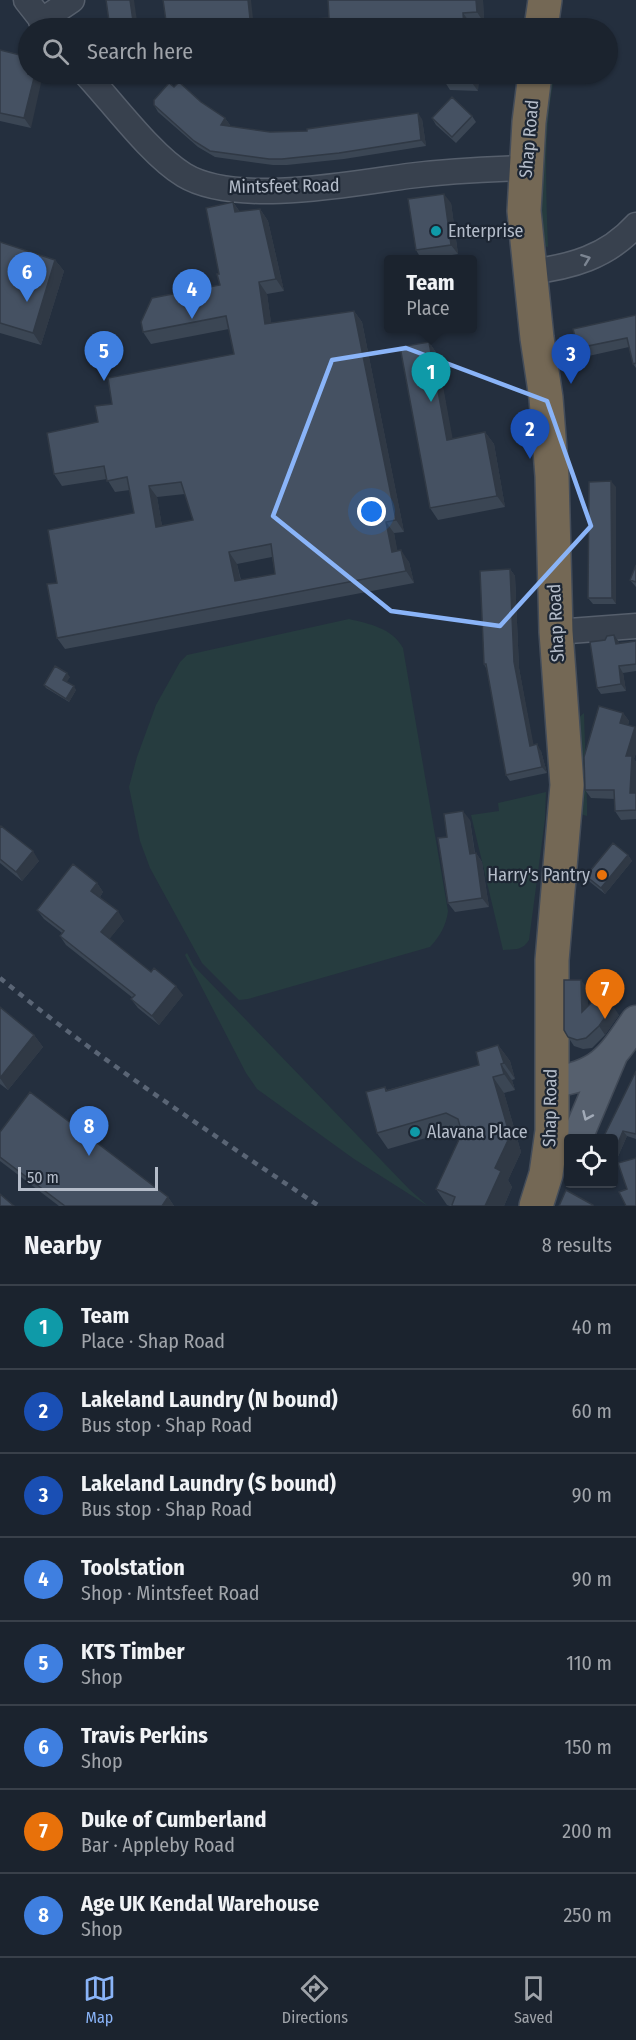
<!DOCTYPE html>
<meta charset="utf-8">
<style>
:root{--surface:#1b232e;--page:#242b36;--text:#f1f3f6;--muted:#a0a4aa;--line:#39404a;--accent:#8ab4f8}
body{margin:0;font-family:"Fira Sans Condensed",sans-serif;background:var(--page);color:var(--text)}
.controls{position:absolute;right:18px;bottom:18px;display:grid;overflow:hidden;border-radius:6px;box-shadow:0 2px 4px #0004}
.controls button{width:54px;height:54px;display:grid;place-items:center;padding:0;border:0;border-bottom:2px solid var(--line);background:var(--surface);color:var(--text);font:30px sans-serif}
.scale{position:absolute;left:18px;bottom:15px;width:140px;box-sizing:border-box;padding-left:6px;border:3px solid #b4bcc9;border-top:0;font-size:16px;line-height:21px;white-space:nowrap;color:#b4bcc9;-webkit-text-stroke:4px #1d2633;paint-order:stroke}
.you{position:absolute;left:372px;top:512px;width:21px;height:21px;margin:-15px;border:4px solid #fff;border-radius:50%;background:#1a73e8;box-shadow:0 0 0 9px #1a73e833}
.badge{display:grid;place-items:center;width:39px;height:39px;border-radius:50%;background:var(--accent);color:#fff;font-size:20px;font-weight:700}
.pin{position:absolute;translate:-50% -50px;filter:drop-shadow(0 2px 3px #0008)}
.pin::after{content:'';position:absolute;top:32px;width:21px;height:18px;background:inherit;clip-path:polygon(0 0,100% 0,50% 100%)}
.popup{position:absolute;left:384px;top:255px;width:93px;height:78px;box-sizing:border-box;display:grid;place-content:center;border-radius:6px;background:var(--surface);filter:drop-shadow(0 2px 4px #0005);font-size:20px;white-space:nowrap;color:var(--muted)}
.popup b{font-size:22px;color:var(--text)}
.popup::after{content:'';position:absolute;left:50%;top:100%;margin-left:-12px;border:12px solid transparent;border-top-color:var(--surface)}
.list{margin:0;padding:0;list-style:none}
h2{display:flex;justify-content:space-between;align-items:center;height:78px;margin:0;padding:0 24px;font-size:26px}
h2 small{font-size:20px;font-weight:400;color:var(--muted)}
.list li{display:grid;grid-template-columns:39px 1fr auto;gap:18px;align-items:center;box-sizing:border-box;height:84px;padding:0 24px;border-top:2px solid var(--line)}
.list b{display:block;font-size:22px;white-space:nowrap}
.list p{margin:0;font-size:20px;white-space:nowrap;color:var(--muted)}
.list em{font-size:20px;font-style:normal;color:var(--muted)}
.icon{flex:none;width:33px;height:33px;fill:none;stroke:currentColor;stroke-width:2;stroke-linecap:round;stroke-linejoin:round}
.map{position:relative;flex:none;width:636px;height:1206px;overflow:hidden}
.search{position:absolute;background:var(--surface);box-shadow:0 2px 4px #0004;left:18px;right:18px;top:18px;height:66px;display:flex;align-items:center;gap:15px;box-sizing:border-box;padding:0 21px;border-radius:33px;color:var(--muted);font-size:22px}
.sheet{height:750px;background:var(--surface)}
nav{display:flex;justify-content:space-around;align-items:center;box-sizing:border-box;height:84px;border-top:2px solid var(--line);background:var(--surface);font-size:16px;color:var(--muted)}
nav a{display:grid;justify-items:center;gap:3px}
nav .on{color:var(--accent)}
.map>svg:first-child{display:block}
.green{fill:#263c3f}
.lines{fill:none;stroke-linecap:round;stroke-linejoin:round}
.minor-casing{stroke:#565f6c;stroke-width:27}
.major-casing{stroke:#414a57;stroke-width:33}
.highway-casing{stroke:#434c59;stroke-width:36}
.minor{stroke:#38414e;stroke-width:24}
.major{stroke:#56606e;stroke-width:30}
.highway{stroke:#746855;stroke-width:33}
.rail{stroke:#5a6575;stroke-width:4.5;stroke-dasharray:6 6;stroke-linecap:butt}
.wall{fill:#3b4654;fill-rule:evenodd}
.shaded-wall{fill:#303945}
.building{fill:#455162;stroke:#303945;stroke-width:1.5;fill-rule:evenodd}
.oneway{stroke:#7c8592}
.oneway2{stroke:#a1aab7}
.marked{fill:none;stroke:#8ab4f8;stroke-width:4.5;stroke-linejoin:round}
.culture-dot{fill:#0f9aa8;stroke:#1d2633;stroke-width:2}
.food-dot{fill:#e8710a;stroke:#1d2633;stroke-width:2}
.labels{text-anchor:middle;dominant-baseline:central;stroke-width:4.5;stroke-linejoin:round;paint-order:stroke}
.street-label{font-size:18px;fill:#b4bcc9;stroke:#1d2633}
.poi-label{font-size:18px;fill:#b4bcc9;stroke:#1d2633;text-anchor:start}
</style>
<div class="map">
<svg width="636" height="1206" viewBox="0 0 636 1206">
<rect width="100%" height="100%" fill="#242f3e"/>
<path class="green" d="M549,74H555C543,130 546,190 548,247L544,246L541,243L539,151Z
M349,619C370,624 392,628 403,648L448,911C446,926 440,936 430,947L248,999L239,1000L202,963L150,868L140,841L129,787L137,757L156,705L180,662L187,655Z
M584,713L587,803V816L580,814L577,719Z
M546,792L545,819L529,940C522,951 515,949 503,950L471,815L499,811L498,803Z
M187,953L194,966L409,1189L428,1206L354,1159L257,1089L246,1073L185,955Z"/>
<g class="lines">
<defs>
<path id="minor" d="M26,0L48,28
M41,21L72,0
M86,74C113,103 151,155 184,175C235,206 351,184 408,176C448,171 486,169 526,168
M529,272C571,267 607,257 636,225
M556,632L636,626"/>
<path id="major" d="M552,1082C600,1076 611,1058 636,1021
M577,1138L612,1055"/>
<path id="highway" d="M541,28L545,0
M535,74L529,122L524,211L537,338L546,398L552,476L556,632L567,785L552,960V1131L546,1174L536,1206"/>
</defs>
<use href="#minor" class="minor-casing"/>
<use href="#major" class="major-casing"/>
<use href="#highway" class="highway-casing"/>
<use href="#minor" class="minor"/>
<use href="#major" class="major"/>
<use href="#highway" class="highway"/>
<path class="rail" d="M0,978C101,1061 211,1133 319,1206"/>
</g>
<path class="wall" d="M328,0H483L484,23L471,24L329,18Z
M0,50L31,128L0,121Z
M118,74H144L121,78Z
M479,74L478,91L450,90L443,79Z
M174,87L201,102L225,118L230,125L229,126L270,132L307,131L422,119L426,146L344,159L287,165H273L215,157L198,147L158,112L154,105Z
M472,116L476,122L456,143L436,125L432,118Z
M233,202L240,212L260,209L268,221L284,291L267,294L271,323L354,311L362,322L404,532L394,533L397,551L409,562L414,583L65,649L57,638V583L134,513L130,490L115,492L107,479L62,486L54,474L98,422L112,404L234,354L229,329L151,344L143,332L220,285L219,274ZM185,494L193,520L162,526L157,497ZM272,557L275,574L241,580L237,564Z
M451,203L458,254L422,260L416,250Z
M0,242L55,260L64,271L41,345L0,333Z
M636,315V368L633,364L629,347L584,357L578,348Z
M429,342L437,354L452,439L485,432L494,444L505,507L438,520L430,508Z
M616,487V604H593L588,598Z
M636,565V587L630,580Z
M510,569L515,576L519,668L533,745L541,751L547,773L510,781L506,775L487,670L484,664Z
M614,635L619,643L636,641V671L623,673L626,691L601,694L597,688L605,640Z
M70,677L66,682L76,690L69,702L46,688L44,685Z
M623,713L629,721L628,725L635,727L636,729V753L634,759L636,762V819L621,820L615,811V799L591,798L585,790Z
M470,820L475,853H476L482,862L489,907L455,912L448,903L447,837Z
M0,828L39,861L22,881L0,863Z
M628,855L632,861L605,894L590,882L586,876Z
M97,883L103,892L100,897L124,921L109,939L151,972L183,995L159,1025L138,1008L131,999L133,998L66,945L60,936L62,933L44,919L37,910Z
M588,989V1006L619,1015L605,1035L592,1048L583,1049L574,1046L568,1037Z
M0,1007L34,1035L43,1047L8,1090L0,1084Z
M498,1045L510,1061L515,1079L512,1080L515,1090L504,1093L521,1152L508,1180L512,1187L504,1206H450L447,1205L436,1189L462,1133L461,1131L457,1129L388,1149L377,1133L385,1087L387,1090L479,1065Z
M636,1071V1139L627,1136L616,1161L614,1160V1138Z
M0,1132L168,1197L174,1206H59L0,1161Z"/>
<path class="shaded-wall" d="M130,0H134L138,28H134Z
M248,0H251L254,28H251Z
M476,0H483L484,23L477,12Z
M463,13L471,24V28H464Z
M35,74H43L31,128L24,118Z
M470,74H479L478,91L470,80Z
M418,113L422,119L426,146L421,140Z
M225,118L230,125L225,131L221,125Z
M444,194L451,203L458,254L451,245Z
M233,202L241,214L235,212Z
M260,209L268,221L284,291L276,279Z
M55,260L64,271L41,345L33,333Z
M259,282L267,294L273,336L265,324Z
M354,311L362,322L404,532L396,520Z
M429,342L437,354L455,451L447,440Z
M485,432L494,444L505,507L497,496Z
M611,481L616,487V604L612,598Z
M149,486L157,497L164,538L156,527Z
M386,522L394,533L400,563L392,552Z
M401,550L409,562L414,583L406,571Z
M229,552L237,564L243,593L235,581Z
M510,569L515,576L519,668L535,752L530,746L514,662Z
M614,635L619,642L620,650L616,644Z
M619,666L623,673L626,691L621,684Z
M67,673L70,677L66,683L63,680Z
M74,686L76,690L69,702L66,699Z
M623,713L629,721L626,732L620,723Z
M635,727L636,729V753L634,759L636,762V801L630,793L626,756Z
M537,744L541,751L547,773L542,767Z
M463,811L470,820L476,863L470,854Z
M33,851L39,861L22,881L16,872Z
M476,853L482,862L489,907L482,898Z
M628,855L632,861L605,894L601,888Z
M97,883L103,892L98,900L91,891Z
M118,911L124,921L107,942L101,932Z
M581,980L588,989V1022L582,1012Z
M176,986L183,995L159,1025L152,1016Z
M613,1006L619,1015L605,1035L599,1026Z
M34,1035L43,1047L8,1090L0,1078Z
M498,1045L510,1061L515,1079L504,1063Z
M501,1064L512,1080L515,1090L504,1074Z
M493,1077L504,1093L521,1152L508,1180L512,1187L504,1206H485L495,1168Z
M623,1131L627,1136L616,1161L614,1158V1152Z
M168,1197L174,1206H162Z"/>
<path class="building" d="M106,0H130L134,28H110Z
M163,0H248L251,28H167Z
M328,0H476L477,12L463,13L464,28H282V21L329,18Z
M0,50L28,57V74H35L24,118L0,113Z
M443,74H470V80L443,79Z
M179,82L201,102L225,118L221,125L270,132L307,131V129L418,113L421,140L339,153L282,159H269L210,151L194,141L154,105V100L169,83L174,87Z
M452,97L472,116L452,137L432,118Z
M444,194L451,245L416,250L408,199Z
M233,202L235,212L260,209L276,279L259,282L265,324L354,311L396,520L386,522L392,552L401,550L406,571L57,638L47,584L57,583L48,530L134,513L127,477L107,481L104,466L54,474L47,433L98,422L95,406L112,404L108,378L234,354L226,316L143,332L141,322L152,298L220,285L217,274H219L206,208ZM181,482L193,520L156,527L149,486ZM271,544L275,574L235,581L229,552Z
M0,242L55,260L33,333L0,323Z
M636,315V363L633,364L627,338L578,348L573,329Z
M429,342L447,440L485,432L497,496L430,508L400,347Z
M611,481L612,598H588L589,482Z
M636,565V582L630,580Z
M510,569L514,662L530,746L537,744L542,767L506,775L486,664H484L480,571Z
M614,635L616,644L636,641V664L619,666L621,684L597,688L590,642L605,640L607,636Z
M55,666L67,673L63,680L74,686L66,699L44,685Z
M599,706L623,713L620,723L635,727L626,756H632L630,793H636V810L615,811L614,790H585L584,757Z
M463,811L470,854L476,853L482,898L448,903L438,838L447,837L444,814Z
M1,826L33,851L16,872L0,859V828Z
M613,843L628,855L601,888L586,876Z
M73,864L97,883L91,891L118,911L101,932L151,972L154,968L176,986L152,1016L131,999L135,995L60,936L64,931L37,910Z
M564,980H581L582,1012L598,996L613,1006L599,1026L586,1038L577,1040L568,1037L564,1030Z
M0,1007L34,1035L0,1078Z
M498,1045L504,1063L501,1064L504,1074L493,1077L510,1136L495,1168L501,1171L485,1206H453L452,1205L455,1197L436,1189L462,1133L458,1119L446,1113L377,1133L366,1092L385,1087L386,1091L479,1065L476,1052Z
M636,1071V1134L623,1131L614,1152V1138H603Z
M30,1092L168,1197L162,1206H65L0,1157V1132Z
M636,1158V1206H626L619,1192L627,1189L618,1163Z
M566,1190L593,1205V1206H559Z
M0,1194L14,1206H0Z"/>
<defs><path id="oneway-chevron" d="M-2-3.5L2.5 0L-2 3.5" fill="none" stroke-width="1.6" stroke-linecap="round" stroke-linejoin="round" transform="scale(1.5)"/></defs>
<use class="oneway" href="#oneway-chevron" transform="translate(586 259) rotate(-21)"/>
<use class="oneway2" href="#oneway-chevron" transform="translate(587 1116) rotate(114)"/>
<path class="marked" d="M406,348L547,401L591,526L500,626L391,611L273,516L332,360Z"/>
<g class="culture-dot">
<circle cx="436" cy="231" r="6"/>
<circle cx="415" cy="1132" r="6"/>
</g>
<circle class="food-dot" cx="602" cy="875" r="6"/>
<g class="labels">
<g class="street-label">
<text transform="translate(529 139) rotate(-85)">Shap Road</text>
<text transform="translate(284 186) rotate(-1)">Mintsfeet Road</text>
<text transform="translate(556 623) rotate(-93)">Shap Road</text>
<text transform="translate(550 1108) rotate(-89)">Shap Road</text>
</g>
<g class="poi-label">
<text x="448" y="231">Enterprise</text>
<text x="590" y="875" text-anchor="end">Harry's Pantry</text>
<text x="427" y="1132">Alavana Place</text>
</g>
</g>
</svg>
<div class="controls">
<button><svg class="icon" aria-label="locate" viewBox="0 0 24 24"><circle cx="12" cy="12" r="6"/><path d="M12 2v4M12 18v4M2 12h4M18 12h4"/></svg></button>
</div>
<div class="scale">50 m</div>
<div class="you"></div>
<div class="pin badge" style="left:431px;top:402px;background:#0f9aa8">1</div>
<div class="popup"><b>Team</b>Place</div>
<div class="pin badge" style="left:530px;top:459px;background:#1a4fb4">2</div>
<div class="pin badge" style="left:571px;top:384px;background:#1a4fb4">3</div>
<div class="pin badge" style="left:192px;top:319px;background:#3f7fe0">4</div>
<div class="pin badge" style="left:104px;top:381px;background:#3f7fe0">5</div>
<div class="pin badge" style="left:27px;top:302px;background:#3f7fe0">6</div>
<div class="pin badge" style="left:605px;top:1019px;background:#e8710a">7</div>
<div class="pin badge" style="left:89px;top:1156px;background:#3f7fe0">8</div>
<div class="search"><svg class="icon" aria-label="search" viewBox="0 0 24 24"><circle cx="10" cy="10" r="6"/><path d="M15 15l6 6"/></svg>Search here</div>
</div>
<section class="sheet">
<h2>Nearby<small>8 results</small></h2>
<ul class="list">
<li><span class="badge" style="background:#0f9aa8">1</span><div><b>Team</b><p>Place · Shap Road</p></div><em>40 m</em></li>
<li><span class="badge" style="background:#1a4fb4">2</span><div><b>Lakeland Laundry (N bound)</b><p>Bus stop · Shap Road</p></div><em>60 m</em></li>
<li><span class="badge" style="background:#1a4fb4">3</span><div><b>Lakeland Laundry (S bound)</b><p>Bus stop · Shap Road</p></div><em>90 m</em></li>
<li><span class="badge" style="background:#3f7fe0">4</span><div><b>Toolstation</b><p>Shop · Mintsfeet Road</p></div><em>90 m</em></li>
<li><span class="badge" style="background:#3f7fe0">5</span><div><b>KTS Timber</b><p>Shop</p></div><em>110 m</em></li>
<li><span class="badge" style="background:#3f7fe0">6</span><div><b>Travis Perkins</b><p>Shop</p></div><em>150 m</em></li>
<li><span class="badge" style="background:#e8710a">7</span><div><b>Duke of Cumberland</b><p>Bar · Appleby Road</p></div><em>200 m</em></li>
<li><span class="badge" style="background:#3f7fe0">8</span><div><b>Age UK Kendal Warehouse</b><p>Shop</p></div><em>250 m</em></li>
</ul>
</section>
<nav>
<a class="on"><svg class="icon" aria-label="map" viewBox="0 0 24 24"><path d="M3 6l6-2 6 2 6-2v14l-6 2-6-2-6 2zM9 4v14M15 6v14"/></svg>Map</a>
<a><svg class="icon" aria-label="directions" viewBox="0 0 24 24"><path d="M12 3l9 9-9 9-9-9zM9 14v-3h6M13 9l2 2-2 2"/></svg>Directions</a>
<a><svg class="icon" aria-label="saved" viewBox="0 0 24 24"><path d="M7 4h10v16l-5-4-5 4z"/></svg>Saved</a>
</nav>
